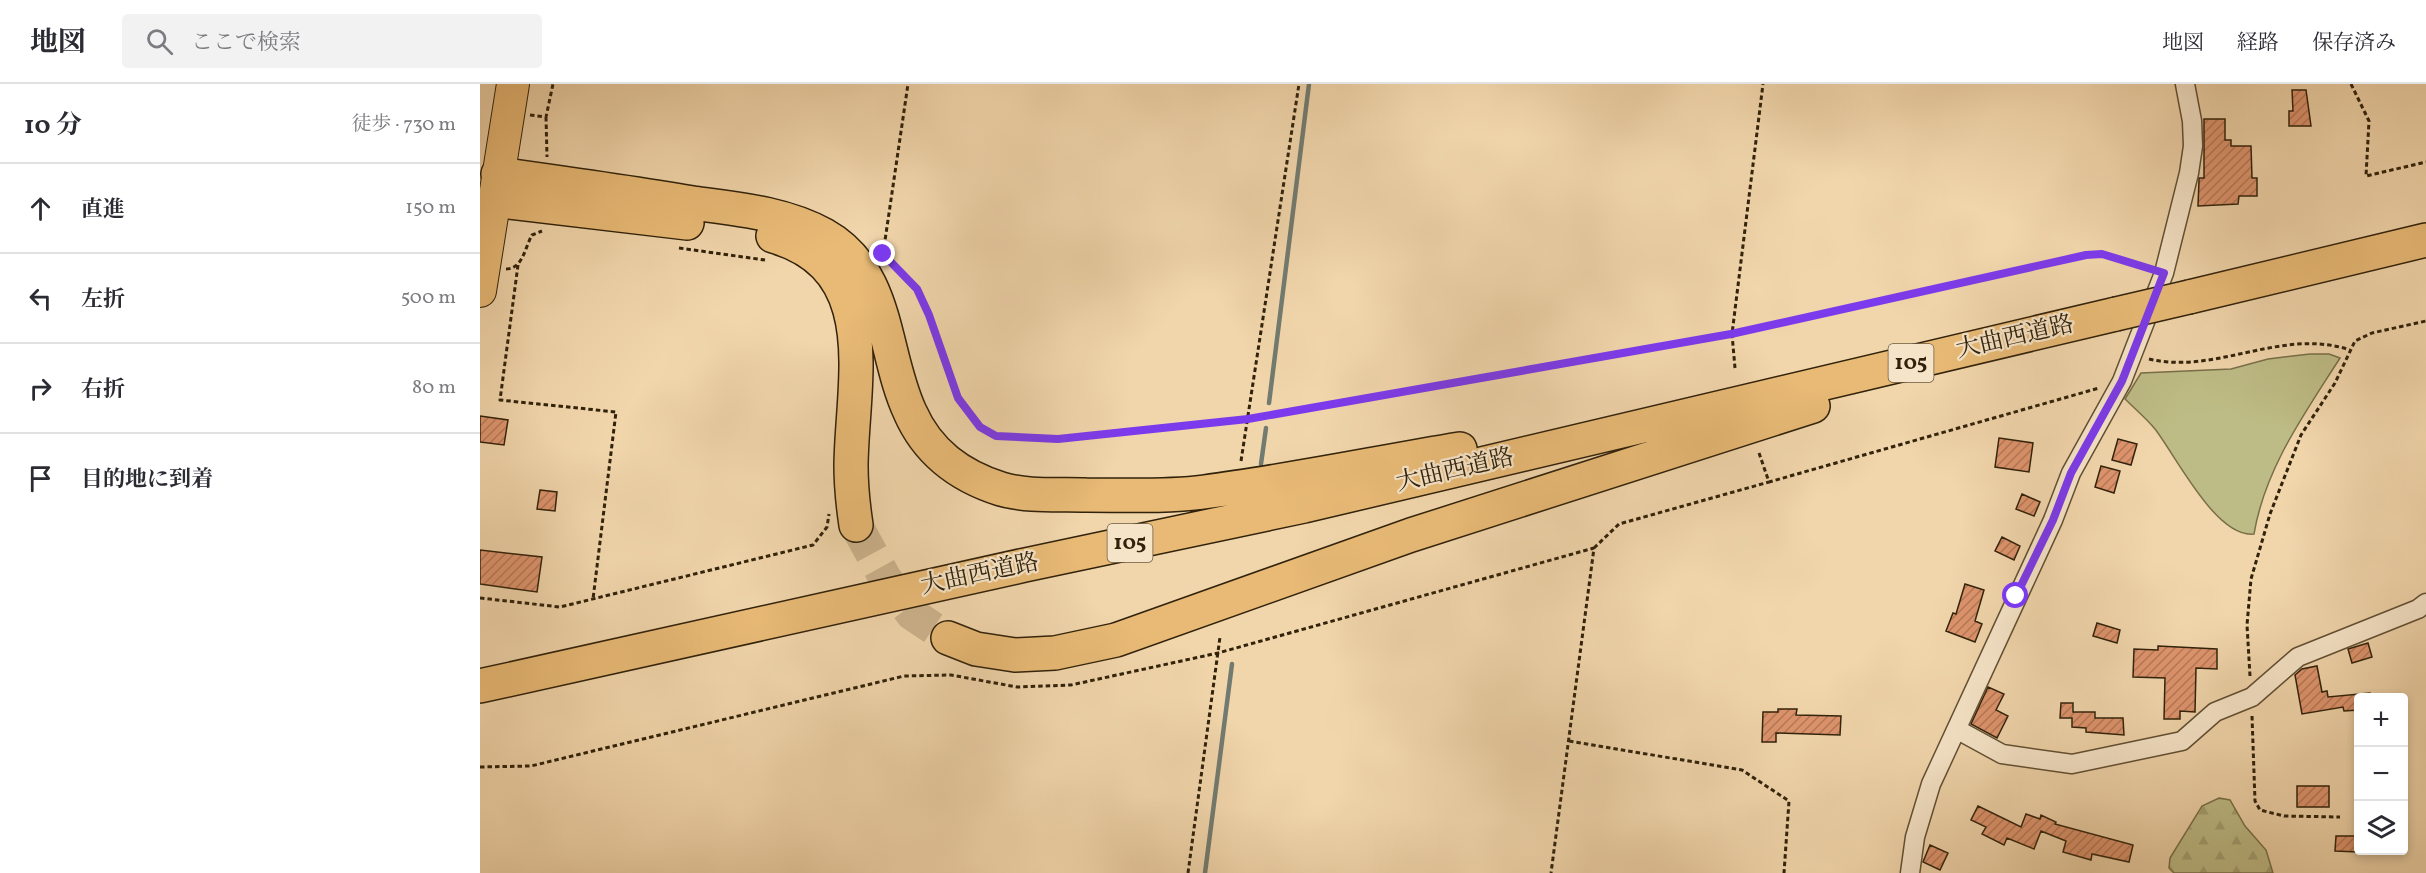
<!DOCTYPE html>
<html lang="ja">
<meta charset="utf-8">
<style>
:root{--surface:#fff;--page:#f2f2f3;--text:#2b2b33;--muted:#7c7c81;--line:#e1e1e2}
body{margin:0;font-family:Vollkorn,"Noto Serif JP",serif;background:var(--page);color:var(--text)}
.controls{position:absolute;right:18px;bottom:18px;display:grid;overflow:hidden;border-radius:6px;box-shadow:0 3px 9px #0003}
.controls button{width:54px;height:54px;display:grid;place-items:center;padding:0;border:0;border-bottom:2px solid var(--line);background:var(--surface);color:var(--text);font:30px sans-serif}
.stop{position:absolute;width:18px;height:18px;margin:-14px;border:4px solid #7c3aed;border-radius:50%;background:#fff}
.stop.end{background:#7c3aed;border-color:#fff;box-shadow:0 2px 6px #0008}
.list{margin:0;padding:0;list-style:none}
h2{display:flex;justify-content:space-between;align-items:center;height:78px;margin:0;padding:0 24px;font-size:26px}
h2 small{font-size:20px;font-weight:400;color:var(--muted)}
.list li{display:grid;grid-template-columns:39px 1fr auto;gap:18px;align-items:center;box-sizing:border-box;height:90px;padding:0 24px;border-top:2px solid var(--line)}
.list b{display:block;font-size:22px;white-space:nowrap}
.list em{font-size:20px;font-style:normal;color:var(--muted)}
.icon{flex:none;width:33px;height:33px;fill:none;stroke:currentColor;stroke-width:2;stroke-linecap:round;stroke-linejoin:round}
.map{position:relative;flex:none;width:1946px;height:789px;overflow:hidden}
header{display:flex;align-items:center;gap:36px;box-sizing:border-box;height:84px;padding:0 30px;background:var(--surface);border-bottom:2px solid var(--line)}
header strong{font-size:28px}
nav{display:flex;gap:33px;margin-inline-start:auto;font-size:21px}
.search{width:420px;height:54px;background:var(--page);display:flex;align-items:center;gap:15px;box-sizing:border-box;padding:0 21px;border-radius:6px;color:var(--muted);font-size:22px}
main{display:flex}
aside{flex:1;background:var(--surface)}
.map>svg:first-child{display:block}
.green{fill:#bebc86;stroke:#786f48;stroke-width:1.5}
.forest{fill:url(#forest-firs);stroke:#786f48;stroke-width:1.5}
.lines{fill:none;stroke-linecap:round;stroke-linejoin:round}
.stream{stroke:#727b70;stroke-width:4.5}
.building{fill:url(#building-hatch);stroke:#31220b;stroke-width:1.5}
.motorway-tunnel{stroke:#cbb18b;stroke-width:33;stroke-dasharray:33 16;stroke-linecap:butt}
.minor-casing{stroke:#614f33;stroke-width:21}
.trunk-casing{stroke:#31220b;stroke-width:34}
.motorway-casing{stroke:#31220b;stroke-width:36}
.path{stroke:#31220b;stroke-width:3;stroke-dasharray:4.5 3;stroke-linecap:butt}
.minor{stroke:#f6e4c8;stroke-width:18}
.trunk{stroke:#e8ba76;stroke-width:32}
.motorway{stroke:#e8ba76;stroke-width:33}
.motorway-bridge-casing{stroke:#31220b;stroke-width:36;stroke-linecap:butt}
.motorway-bridge{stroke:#e8ba76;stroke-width:33}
.route{stroke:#7c3aed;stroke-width:8}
.labels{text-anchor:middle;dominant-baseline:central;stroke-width:4.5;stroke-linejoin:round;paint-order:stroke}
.shield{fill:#f6e4c8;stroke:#6c5c44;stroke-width:1.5}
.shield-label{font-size:22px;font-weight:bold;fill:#31220b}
.street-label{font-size:24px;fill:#31220b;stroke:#f6e4c8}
</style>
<header>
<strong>地図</strong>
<div class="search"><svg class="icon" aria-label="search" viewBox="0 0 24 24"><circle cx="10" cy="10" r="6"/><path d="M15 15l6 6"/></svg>ここで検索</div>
<nav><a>地図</a><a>経路</a><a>保存済み</a></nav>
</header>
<main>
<aside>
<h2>10 分<small>徒歩 · 730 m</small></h2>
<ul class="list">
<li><svg class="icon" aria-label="ahead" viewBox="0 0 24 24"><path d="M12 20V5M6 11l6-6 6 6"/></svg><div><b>直進</b></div><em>150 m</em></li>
<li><svg class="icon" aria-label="left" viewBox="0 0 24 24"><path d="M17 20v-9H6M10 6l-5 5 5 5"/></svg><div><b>左折</b></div><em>500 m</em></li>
<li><svg class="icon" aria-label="right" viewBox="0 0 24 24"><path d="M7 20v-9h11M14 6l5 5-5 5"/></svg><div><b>右折</b></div><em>80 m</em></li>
<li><svg class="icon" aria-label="arrive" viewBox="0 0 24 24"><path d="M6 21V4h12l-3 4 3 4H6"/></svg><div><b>目的地に到着</b></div></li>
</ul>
</aside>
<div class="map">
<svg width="1946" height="789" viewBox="0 0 1946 789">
<defs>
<pattern id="forest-firs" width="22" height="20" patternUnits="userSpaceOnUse" patternTransform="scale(1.5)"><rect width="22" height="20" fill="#bebc86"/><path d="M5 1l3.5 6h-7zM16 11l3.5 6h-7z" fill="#a4a172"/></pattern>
<pattern id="building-hatch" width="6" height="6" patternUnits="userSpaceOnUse" patternTransform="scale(1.5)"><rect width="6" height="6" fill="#de946d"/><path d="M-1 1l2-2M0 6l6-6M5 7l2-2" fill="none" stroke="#b57858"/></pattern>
</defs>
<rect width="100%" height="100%" fill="#f1d5ab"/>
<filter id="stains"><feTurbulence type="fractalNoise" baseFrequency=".00333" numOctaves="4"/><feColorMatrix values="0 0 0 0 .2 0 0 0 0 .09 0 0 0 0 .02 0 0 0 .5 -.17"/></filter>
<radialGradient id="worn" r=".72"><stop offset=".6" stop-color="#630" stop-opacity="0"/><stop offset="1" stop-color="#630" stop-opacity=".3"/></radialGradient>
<path class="green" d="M1830,270H1849L1860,274C1825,329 1785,384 1774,450C1736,454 1696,372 1675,345C1666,334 1655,325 1645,315L1661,289L1751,285L1788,275Z"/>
<path class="forest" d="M1739,714L1750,716L1765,742L1786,766L1793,789H1694L1689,784L1690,774L1722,722Z"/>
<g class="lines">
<path class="stream" d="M789,319L829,0
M781,380L786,344
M725,789L752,580"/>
</g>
<path class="building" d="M1812,6H1826L1831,42H1809V27H1813Z
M1724,35H1745V56H1751V62H1771L1772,94H1777V112H1759L1758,120L1718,122L1719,97V94H1724Z
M0,332L28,336L24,361L0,358Z
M1519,354L1553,359L1549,388L1515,383Z
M1638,355L1657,360L1651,381L1632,376Z
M1621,382L1640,387L1634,409L1615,403Z
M60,406L77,408L75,427L57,425Z
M1542,410L1560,418L1554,432L1536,425Z
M1522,453L1540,462L1534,476L1515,467Z
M0,466L62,473L57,508L0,500Z
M1485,500L1504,506L1495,537L1502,540L1495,558L1466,547L1473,529L1476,530Z
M1617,539L1640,546L1637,559L1613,552Z
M1888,559L1892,573L1872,579L1868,565Z
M1678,562L1737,565V585L1716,584L1715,628L1700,627V635H1684L1685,594L1653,593L1654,565L1678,566Z
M1837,582L1842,608L1847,607L1848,613L1890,609L1891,614H1878V626L1864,627L1863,623L1822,630L1815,591L1822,585Z
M1508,603L1524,610L1516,626L1528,632L1517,654L1491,640Z
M1581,619H1593V628H1615V634H1643L1644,651L1606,648V644L1592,643V634H1580Z
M1298,625H1317L1316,631L1361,632L1360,651L1296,649V658H1282L1283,628H1298Z
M1817,702H1849V723H1817Z
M1498,722L1541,743L1546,730L1560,735L1561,731L1576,738L1575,740L1653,761L1649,778L1612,770L1611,776L1583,768L1586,757L1561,747L1554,765L1527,754L1524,761L1502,750L1506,743L1491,736Z
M1856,752H1878V768L1855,767Z
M1450,761L1468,769L1460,786L1443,778Z"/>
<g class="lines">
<path class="motorway-tunnel" d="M376,441L405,494L432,530L468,554"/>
<defs>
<path id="minor" d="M1478,646L1522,670L1592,680L1702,657L1735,628L1772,613L1818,573L1938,525L1946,519
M1430,789L1435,753L1451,700L1573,436L1591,389L1642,297L1684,189L1709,89L1713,62L1712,37L1705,0"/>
<path id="trunk" d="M0,207L33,0"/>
<path id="motorway" d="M18,90C83,99 148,108 213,119C258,125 304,129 344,151C410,188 402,268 430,328C448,369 480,392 521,405C548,413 579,410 606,411C645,411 685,413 724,408C810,397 895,379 980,365
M13,116L207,139
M293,152C404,184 372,297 371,381C371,402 373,421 376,441
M1709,213L1946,156
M468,554L496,565L535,571L575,569L636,556L931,451L1333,322
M0,602L545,481L824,422L1636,230"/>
</defs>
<use href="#minor" class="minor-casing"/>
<use href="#trunk" class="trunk-casing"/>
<use href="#motorway" class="motorway-casing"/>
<path class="path" d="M1871,0L1889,37L1886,92L1946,78
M50,31L66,33L73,0
M66,33L67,73
M394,161L437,205L449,231L478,314L500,343L516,352L578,355L768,335L1252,250L1606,171L1622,170L1669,184
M199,164L285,176
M403,170L428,0
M38,181L20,316L136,328L113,515
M26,185C43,185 45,163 52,151L62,147
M1669,275C1737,291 1802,243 1870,266
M1255,284L1252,250L1283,0
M1279,369L1289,398L1619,304
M761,377L819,0
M1114,464L1139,440L1289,398
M0,514L80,523L333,461L347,443L349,430
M1770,592L1767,541L1771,495L1790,430L1821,351L1855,299L1875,257L1892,249L1946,237
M1772,632L1775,717L1780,726L1804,732L1860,733
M1089,657L1262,686L1309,717L1304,789
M0,683L51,682L424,592L471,591L537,603L591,601L738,569L1114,464L1071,789
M708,789L740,553"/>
<use href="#minor" class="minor"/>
<use href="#trunk" class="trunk"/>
<use href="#motorway" class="motorway"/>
<defs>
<path id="motorway-bridge" d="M1636,230L1709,213"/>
</defs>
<use href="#motorway-bridge" class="motorway-bridge-casing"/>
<use href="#motorway-bridge" class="motorway-bridge"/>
</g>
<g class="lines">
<path class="route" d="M403,170L437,205L449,231L478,314L500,343L516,352L578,355L768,335L1251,250L1606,171L1622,170L1684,189L1642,297L1591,389L1573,436L1536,512"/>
</g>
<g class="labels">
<g class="shield">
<rect x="1408.5" y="260" width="45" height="38" rx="4.5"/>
<rect x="627.5" y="440" width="45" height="38" rx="4.5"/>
</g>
<g class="shield-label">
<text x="1431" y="279">105</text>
<text x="650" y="459">105</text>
</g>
<g class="street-label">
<text transform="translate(1535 254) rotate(-13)">大曲西道路</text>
<text transform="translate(975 387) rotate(-13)">大曲西道路</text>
<text transform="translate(500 491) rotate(-12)">大曲西道路</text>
</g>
</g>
<rect width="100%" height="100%" filter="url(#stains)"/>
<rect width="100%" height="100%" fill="url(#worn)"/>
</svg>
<div class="controls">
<button>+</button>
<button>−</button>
<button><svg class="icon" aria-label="layers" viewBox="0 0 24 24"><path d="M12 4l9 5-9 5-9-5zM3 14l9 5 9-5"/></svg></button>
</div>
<div class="stop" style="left:1536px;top:512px"></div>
<div class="stop end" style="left:403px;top:170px"></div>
</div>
</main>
